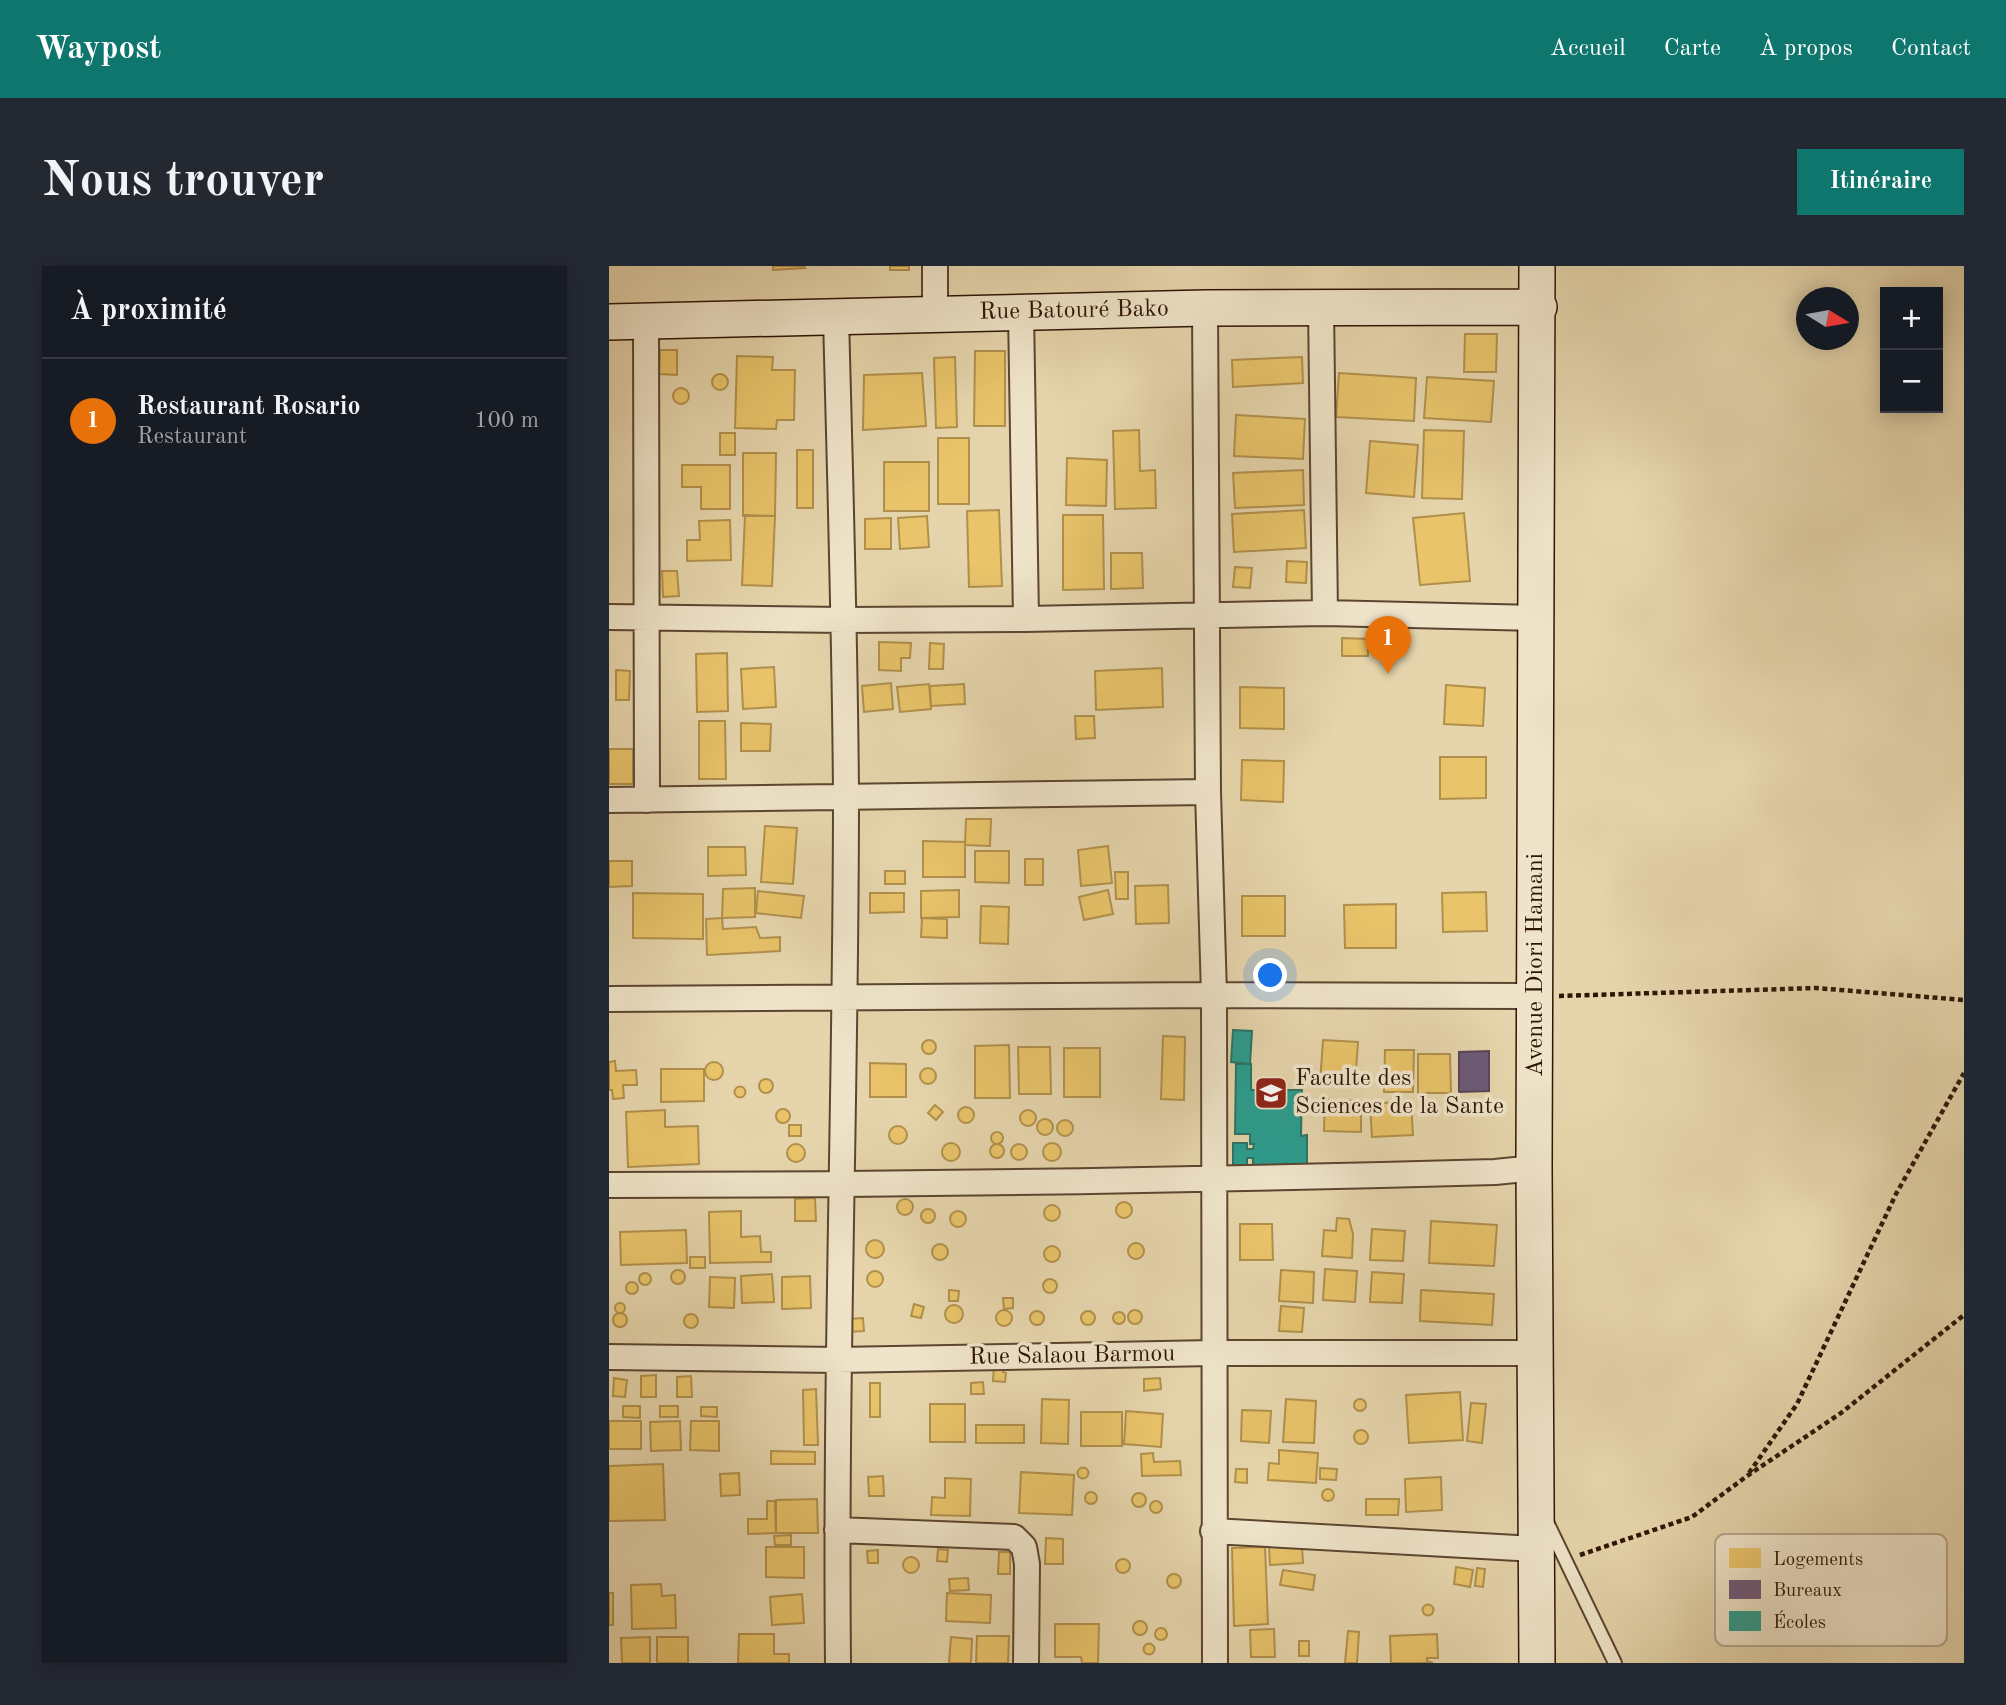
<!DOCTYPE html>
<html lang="fr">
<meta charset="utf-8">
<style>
:root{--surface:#171b24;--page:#242831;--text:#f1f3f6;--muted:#9ea1a6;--line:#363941;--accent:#0f766e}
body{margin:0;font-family:"Old Standard TT",serif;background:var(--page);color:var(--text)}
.controls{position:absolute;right:21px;top:21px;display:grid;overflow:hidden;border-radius:0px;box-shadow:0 4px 18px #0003}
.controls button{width:63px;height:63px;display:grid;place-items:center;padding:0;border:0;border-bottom:2px solid var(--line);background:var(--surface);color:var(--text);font:35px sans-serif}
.compass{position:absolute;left:1187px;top:21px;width:63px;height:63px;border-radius:50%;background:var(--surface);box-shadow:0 4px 18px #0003;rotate:101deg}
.you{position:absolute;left:662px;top:710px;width:24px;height:24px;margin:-18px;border:5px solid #fff;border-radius:50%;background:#1a73e8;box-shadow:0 0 0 10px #1a73e833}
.badge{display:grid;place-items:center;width:46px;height:46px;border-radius:50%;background:var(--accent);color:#fff;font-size:23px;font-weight:700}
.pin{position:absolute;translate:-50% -58px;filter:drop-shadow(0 2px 4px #0008)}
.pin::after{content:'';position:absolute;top:37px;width:24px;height:21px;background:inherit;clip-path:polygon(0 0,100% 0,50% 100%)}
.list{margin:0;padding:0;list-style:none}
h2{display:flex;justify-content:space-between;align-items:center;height:91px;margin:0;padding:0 28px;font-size:30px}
h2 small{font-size:23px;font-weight:400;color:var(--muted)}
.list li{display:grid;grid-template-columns:46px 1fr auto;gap:21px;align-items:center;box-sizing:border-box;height:126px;padding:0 28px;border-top:2px solid var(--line)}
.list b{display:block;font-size:26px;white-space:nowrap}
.list p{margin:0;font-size:23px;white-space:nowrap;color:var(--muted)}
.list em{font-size:23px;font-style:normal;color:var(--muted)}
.map{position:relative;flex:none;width:1355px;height:1397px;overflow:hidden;border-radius:0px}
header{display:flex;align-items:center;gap:42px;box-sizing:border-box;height:98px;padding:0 35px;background:var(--accent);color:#fff}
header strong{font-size:33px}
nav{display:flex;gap:38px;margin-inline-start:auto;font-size:24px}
.intro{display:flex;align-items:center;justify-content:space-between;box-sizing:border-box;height:168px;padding:0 42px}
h1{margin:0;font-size:49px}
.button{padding:18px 32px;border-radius:0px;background:var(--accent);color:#fff;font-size:24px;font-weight:700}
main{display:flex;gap:42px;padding:0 42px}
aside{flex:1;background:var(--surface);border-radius:0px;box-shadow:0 4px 18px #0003}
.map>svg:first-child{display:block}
.homes{fill:#e9c46a;stroke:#b1904c;stroke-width:2}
.offices{fill:#6d597a;stroke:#5a4557;stroke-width:2}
.schools{fill:#2a9d8f;stroke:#2b7466;stroke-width:2}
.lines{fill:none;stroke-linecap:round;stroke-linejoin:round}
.service-casing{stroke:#5c4530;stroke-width:16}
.minor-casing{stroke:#5c4530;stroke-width:28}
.secondary-casing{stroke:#2e1506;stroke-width:38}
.path{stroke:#2e1506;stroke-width:4.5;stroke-dasharray:5 3.5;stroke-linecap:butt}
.service{stroke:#efe4c9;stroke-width:12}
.minor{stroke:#efe4c9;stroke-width:24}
.secondary{stroke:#efe4c9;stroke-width:35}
.labels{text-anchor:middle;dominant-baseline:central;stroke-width:7;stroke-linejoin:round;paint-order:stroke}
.street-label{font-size:24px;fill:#2e1506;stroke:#efe4c9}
.poi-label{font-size:24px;fill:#2e1506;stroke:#efe4c9;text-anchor:start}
.key{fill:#efe4c9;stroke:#b5a68e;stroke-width:2}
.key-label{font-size:19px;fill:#2e1506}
</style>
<header>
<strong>Waypost</strong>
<nav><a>Accueil</a><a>Carte</a><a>À propos</a><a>Contact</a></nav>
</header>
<div class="intro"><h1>Nous trouver</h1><a class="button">Itinéraire</a></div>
<main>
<aside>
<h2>À proximité<small></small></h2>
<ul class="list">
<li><span class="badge" style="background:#e8710a">1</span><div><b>Restaurant Rosario</b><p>Restaurant</p></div><em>100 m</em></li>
</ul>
</aside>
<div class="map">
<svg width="1355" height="1397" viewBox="0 0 1355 1397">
<rect width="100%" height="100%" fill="#e6d5ac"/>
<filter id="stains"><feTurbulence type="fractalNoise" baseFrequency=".00286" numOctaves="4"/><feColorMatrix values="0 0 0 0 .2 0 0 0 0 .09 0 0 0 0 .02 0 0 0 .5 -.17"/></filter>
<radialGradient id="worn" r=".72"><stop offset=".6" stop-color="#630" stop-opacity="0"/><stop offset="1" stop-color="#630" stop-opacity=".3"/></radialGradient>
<path class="homes" d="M164,0H195L196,2L164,4Z
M281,0H300V4H281Z
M856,68H888L887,106H855Z
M51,84H68V109L50,108Z
M366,85H396V160H365Z
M128,90L164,91L163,104H186L185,154H168L167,163L126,162Z
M346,91L348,161L327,162L325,92Z
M693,91L694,117L624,121L623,94Z
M313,107L317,160L254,164L255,109Z
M730,107L807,112L805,155L727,151Z
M103 116a8 8 0 1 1 16 0a8 8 0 1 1-16 0Z
M818,111L885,115L882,156L815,152Z
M64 130a8 8 0 1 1 16 0a8 8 0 1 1-16 0Z
M627,149L696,153L694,193L625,190Z
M530,164L531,205L546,204L547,242L506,243L504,165Z
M815,164L855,165L853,233L813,232Z
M111,167H126V189H111Z
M329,172H360V238H329Z
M761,175L809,179L805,231L757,227Z
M188,184H204V242H188Z
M134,187H167L166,250H134Z
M458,192L498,194L497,240L457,239Z
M275,196H320V245H275Z
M73,199H121V243H92V221H73Z
M694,204L695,239L626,242L624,207Z
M390,244L393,320L360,321L358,245Z
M695,244L697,282L625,286L623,248Z
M855,247L861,315L811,319L804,252Z
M136,249L166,250L163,320L133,319Z
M454,249H494L495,323L454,324Z
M318,250L320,281L291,283L289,252Z
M282,252V283H256V253Z
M121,254L122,294L78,295V274H91L90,255Z
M502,287H533L534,322L502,323Z
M678,295L698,296L697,317L677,316Z
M626,301L643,302L641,322L624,321Z
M53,305H68L70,330L54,331Z
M733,372L759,373V390H733Z
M270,376L302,377L301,392H292V405L270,404Z
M321,377L335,378L334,403H320Z
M118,387L119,445L88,446L87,388Z
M165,401L167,441L134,443L132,403Z
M553,402L554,441L487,444L486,405Z
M7,404L21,405L20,434H7Z
M282,417L284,443L255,446L253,420Z
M320,418L322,443L291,446L288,421Z
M355,418L356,438L322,440L321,420Z
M837,419L876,422L874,460L835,458Z
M631,421L675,422V463L631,462Z
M466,450H485L486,472L467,473Z
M90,455H116L117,513H90Z
M132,457L162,458L161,485H132Z
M0,483H24V518H0Z
M831,491H877V532L831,533Z
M633,494L675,495L674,536L632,534Z
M357,553H382L381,580L356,579Z
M156,560L188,562L184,618L152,616Z
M314,575L356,576V611H314Z
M499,580L503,617L472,620L469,584Z
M99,581H136L137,609L99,610Z
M366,585H400V617L366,616Z
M416,593H434V619H416Z
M0,595H23V620L0,621Z
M276,605H296V618H276Z
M506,606H519V633H507Z
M559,619L560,657L527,658L526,620Z
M146,622V651L113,652L114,623Z
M350,624V651L312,652V625Z
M499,624L504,648L475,654L470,631Z
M149,625L195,630L192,652L147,647Z
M877,626L878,665L834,666L833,627Z
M24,627L94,628V673L24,672Z
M261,627H295V646L261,647Z
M633,630H676V670H633Z
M787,638V682H736L735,639Z
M372,640L400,641L399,678L371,677Z
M113,652L114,663L147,661L151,672L171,671V685L98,689L97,653Z
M313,652L338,653V672L312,671Z
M554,770L576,771L575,834L552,833Z
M313 781a7 7 0 1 1 14 0a7 7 0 1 1-14 0Z
M714,774L749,776L746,819L711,817Z
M400,779L401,832H366V780Z
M409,781H441L442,828H410Z
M455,782H491V831H455Z
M776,784H805L804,826H775Z
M809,788H841L842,827H809Z
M6,795L7,805L27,804L28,819H14L15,832L4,833L3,824H0V796Z
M96 805a9 9 0 1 1 18 0a9 9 0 1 1-18 0Z
M261,797L297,798V831H261Z
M311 810a8 8 0 1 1 16 0a8 8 0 1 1-16 0Z
M52,803H95V835L52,836Z
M150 820a7 7 0 1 1 14 0a7 7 0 1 1-14 0Z
M125.5 826a5.5 5.5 0 1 1 11 0a5.5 5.5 0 1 1-11 0Z
M716,834L752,835V866L715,865Z
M802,835L804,869L763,871L761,838Z
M326,839L334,846L327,854L319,847Z
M349 849a8 8 0 1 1 16 0a8 8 0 1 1-16 0Z
M167 850a7 7 0 1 1 14 0a7 7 0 1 1-14 0Z
M56,844V861L89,860L90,898L19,901L17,846Z
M411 852a8 8 0 1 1 16 0a8 8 0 1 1-16 0Z
M428 861a8 8 0 1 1 16 0a8 8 0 1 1-16 0Z
M448 862a8 8 0 1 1 16 0a8 8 0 1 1-16 0Z
M180,859H192V870H180Z
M280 869a9 9 0 1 1 18 0a9 9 0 1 1-18 0Z
M382 872a6 6 0 1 1 12 0a6 6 0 1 1-12 0Z
M333 886a9 9 0 1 1 18 0a9 9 0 1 1-18 0Z
M434 886a9 9 0 1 1 18 0a9 9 0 1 1-18 0Z
M178 887a9 9 0 1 1 18 0a9 9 0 1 1-18 0Z
M402 886a8 8 0 1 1 16 0a8 8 0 1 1-16 0Z
M381 885a7 7 0 1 1 14 0a7 7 0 1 1-14 0Z
M206,932L207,955H186V933Z
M288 941a8 8 0 1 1 16 0a8 8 0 1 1-16 0Z
M507 944a8 8 0 1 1 16 0a8 8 0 1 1-16 0Z
M435 947a8 8 0 1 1 16 0a8 8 0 1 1-16 0Z
M312 950a7 7 0 1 1 14 0a7 7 0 1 1-14 0Z
M341 953a8 8 0 1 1 16 0a8 8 0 1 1-16 0Z
M132,945V971L151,970L152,986H162V996L101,997L100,946Z
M728,952L740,953L744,968L743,992L713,990L715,964L727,965Z
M822,955L888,959L885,1000L820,997Z
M631,958H663L664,994H631Z
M763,963L796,965L794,995L761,994Z
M77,964L78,997L12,999L11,966Z
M257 983a9 9 0 1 1 18 0a9 9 0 1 1-18 0Z
M519 985a8 8 0 1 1 16 0a8 8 0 1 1-16 0Z
M323 986a8 8 0 1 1 16 0a8 8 0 1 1-16 0Z
M435 988a8 8 0 1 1 16 0a8 8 0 1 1-16 0Z
M81,991H96V1002H81Z
M716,1003L748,1005L746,1036L714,1034Z
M672,1004L705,1006L704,1037L670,1035Z
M62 1011a7 7 0 1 1 14 0a7 7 0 1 1-14 0Z
M258 1013a8 8 0 1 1 16 0a8 8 0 1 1-16 0Z
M763,1006L795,1008L793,1037L761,1036Z
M30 1013a6 6 0 1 1 12 0a6 6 0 1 1-12 0Z
M163,1008L165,1036L133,1037L132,1010Z
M201,1010L202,1042L173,1043V1011Z
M101,1011L126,1012L125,1042L100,1041Z
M434 1020a7 7 0 1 1 14 0a7 7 0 1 1-14 0Z
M17 1022a6 6 0 1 1 12 0a6 6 0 1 1-12 0Z
M340,1024L350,1025L349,1035H340Z
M812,1024L885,1028L883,1059L811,1055Z
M394,1032H404V1042L395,1043Z
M6 1042a5 5 0 1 1 10 0a5 5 0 1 1-10 0Z
M305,1038L315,1041L312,1052L302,1050Z
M336 1048a9 9 0 1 1 18 0a9 9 0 1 1-18 0Z
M672,1040L695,1042L693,1066L670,1065Z
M387 1052a8 8 0 1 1 16 0a8 8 0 1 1-16 0Z
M519 1051a7 7 0 1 1 14 0a7 7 0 1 1-14 0Z
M472 1052a7 7 0 1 1 14 0a7 7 0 1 1-14 0Z
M421 1052a7 7 0 1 1 14 0a7 7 0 1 1-14 0Z
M504 1052a6 6 0 1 1 12 0a6 6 0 1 1-12 0Z
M4 1054a7 7 0 1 1 14 0a7 7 0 1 1-14 0Z
M75 1055a7 7 0 1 1 14 0a7 7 0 1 1-14 0Z
M254,1052L255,1065L239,1066L238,1053Z
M385,1100L394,1101V1106L397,1107L396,1116L384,1115Z
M47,1109V1131H32V1110Z
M82,1110L83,1131H68V1111Z
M5,1112L18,1114L16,1131L4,1130Z
M551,1112L552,1123L535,1125V1113Z
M374,1116L375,1128H362V1117Z
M261,1117H271V1151H261Z
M207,1123L209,1179H195L194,1124Z
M851,1126L854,1174L800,1177L797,1129Z
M433,1133L460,1134L459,1178L432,1177Z
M677,1133L707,1135L705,1177L674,1176Z
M745 1139a6 6 0 1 1 12 0a6 6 0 1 1-12 0Z
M862,1137L877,1138L873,1177L858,1175Z
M321,1138H356V1176H321Z
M14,1140H31V1152L14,1151Z
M51,1140H69V1151H51Z
M92,1141H108V1151L92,1150Z
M633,1144L662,1145L660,1177L632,1175Z
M517,1145L554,1148L552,1181L515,1178Z
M472,1146H513V1180H472Z
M0,1155H32V1183H0Z
M71,1155L72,1184L42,1185L41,1156Z
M82,1155H110V1185L81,1184Z
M367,1159H415V1177H367Z
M745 1171a7 7 0 1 1 14 0a7 7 0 1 1-14 0Z
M670,1184L709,1187L707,1217L659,1214L660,1197L670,1198Z
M162,1185L206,1186V1198H162Z
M544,1187L545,1196L571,1195L572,1209L533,1210L532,1188Z
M54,1198L56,1254L0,1255V1200Z
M468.5 1207a5.5 5.5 0 1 1 11 0a5.5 5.5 0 1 1-11 0Z
M711,1202L728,1203L727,1214L711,1213Z
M627,1203H638V1217L626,1216Z
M412,1206L465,1209L463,1249L410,1247Z
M130,1207L131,1229L112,1230L111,1208Z
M274,1210L275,1230H260L259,1211Z
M832,1211L833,1244L797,1246L796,1213Z
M336,1212L362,1213L361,1250L322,1249L323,1231L336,1232Z
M713 1229a6 6 0 1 1 12 0a6 6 0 1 1-12 0Z
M476 1232a6 6 0 1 1 12 0a6 6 0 1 1-12 0Z
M523 1234a7 7 0 1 1 14 0a7 7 0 1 1-14 0Z
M208,1233L209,1267H167V1234Z
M757,1233H790L789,1249H757Z
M158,1235H166L167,1267L139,1268V1253H158Z
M541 1241a6 6 0 1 1 12 0a6 6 0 1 1-12 0Z
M182,1269V1279H166L165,1270Z
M437,1272L454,1273V1298H436Z
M693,1279L694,1297L661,1299L660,1281Z
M157,1281H195V1312L157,1311Z
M656,1281L659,1358L625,1360L623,1282Z
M329,1283L339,1284L338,1296L328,1295Z
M269,1284V1297H259L258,1285Z
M390,1286H401V1308H389Z
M294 1299a8 8 0 1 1 16 0a8 8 0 1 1-16 0Z
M507 1300a7 7 0 1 1 14 0a7 7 0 1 1-14 0Z
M847,1301L864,1304L861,1321L845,1318Z
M868,1302L876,1303L874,1321L866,1320Z
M674,1304L706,1309L704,1324L671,1319Z
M558 1315a7 7 0 1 1 14 0a7 7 0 1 1-14 0Z
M359,1312L360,1324L341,1325L340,1313Z
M52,1318L53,1330L66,1329L67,1362L23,1363L22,1319Z
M0,1327H4V1359H0Z
M338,1327L382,1329L381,1357L337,1355Z
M193,1328L195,1357L163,1359L161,1331Z
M813.5 1344a5.5 5.5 0 1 1 11 0a5.5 5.5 0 1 1-11 0Z
M524 1362a7 7 0 1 1 14 0a7 7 0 1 1-14 0Z
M446,1358H490L489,1397H473L472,1391H446Z
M546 1368a6 6 0 1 1 12 0a6 6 0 1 1-12 0Z
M665,1363L666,1391H642L641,1364Z
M739,1365L750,1366L748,1397H736Z
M130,1368H165V1388H180V1397H129Z
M828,1368L829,1392H818V1395L824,1397H782L781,1370Z
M368,1370H400L399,1397H367Z
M41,1371V1397H13L12,1372Z
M48,1371H79V1397H48Z
M342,1371L363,1373L362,1397H340Z
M690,1375H700V1390H690Z
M534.5 1383a5.5 5.5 0 1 1 11 0a5.5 5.5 0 1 1-11 0Z"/>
<path class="offices" d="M880,785V825L850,826V786Z"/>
<path class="schools" d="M624,764L643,765L641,798L622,796Z
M627,798H642V824H693L692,870L698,869V900L644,899V892H638V899H624V877H638V883H644L645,878H641V868H626Z"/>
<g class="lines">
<defs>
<path id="service" d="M938,1256L1006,1397"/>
<path id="minor" d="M326,0V47
M712,41L716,347
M596,42L599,526L605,729L606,1397
M412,45L417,353
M227,50C231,210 236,370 237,531C237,819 226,1108 229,1397
M37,55L38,534
M0,351L235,354L417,353L716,347L928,352
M0,534L599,526
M0,733L605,729L926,730
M0,919C295,919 591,914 886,906L925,902
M0,1091L229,1094L604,1087H927
M228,1264L405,1271L415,1281L418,1298L417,1397
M604,1265L927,1283"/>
<path id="secondary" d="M0,56L596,42L930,41
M928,1397L925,902L928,0"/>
</defs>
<use href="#service" class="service-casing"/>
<use href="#minor" class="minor-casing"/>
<use href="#secondary" class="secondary-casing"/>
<path class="path" d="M950,730L1207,722L1355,734
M1140,1207L1188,1138L1287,928L1355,807
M971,1289L1083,1251L1138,1210L1232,1147L1355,1049"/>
<use href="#service" class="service"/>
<use href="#minor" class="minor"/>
<use href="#secondary" class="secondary"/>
</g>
<defs>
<symbol id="university-square" viewBox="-11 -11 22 22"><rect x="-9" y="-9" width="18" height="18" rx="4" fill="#8f2418" stroke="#efe4c9"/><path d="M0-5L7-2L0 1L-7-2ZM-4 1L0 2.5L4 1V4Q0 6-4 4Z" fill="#fff"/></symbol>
</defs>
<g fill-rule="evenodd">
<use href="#university-square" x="643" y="808" width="38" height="38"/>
</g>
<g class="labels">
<g class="street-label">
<text transform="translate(465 45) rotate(-1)">Rue Batouré Bako</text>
<text transform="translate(927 699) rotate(-90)">Avenue Diori Hamani</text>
<text transform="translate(463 1090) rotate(-1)">Rue Salaou Barmou</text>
</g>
<g class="poi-label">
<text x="686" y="813">Faculte des<tspan x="686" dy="28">Sciences de la Sante</tspan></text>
</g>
</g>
<rect x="1106" y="1268" width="232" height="112" rx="10" class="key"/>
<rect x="1120" y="1282" width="32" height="20" fill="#e9c46a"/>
<rect x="1120" y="1314" width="32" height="19" fill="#6d597a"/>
<rect x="1120" y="1345" width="32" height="20" fill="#2a9d8f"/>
<g class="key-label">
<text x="1164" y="1299">Logements</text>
<text x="1164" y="1330">Bureaux</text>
<text x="1164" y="1362">Écoles</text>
</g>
<rect width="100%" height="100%" filter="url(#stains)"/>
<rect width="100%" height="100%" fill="url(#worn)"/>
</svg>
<div class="controls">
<button>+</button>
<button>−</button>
</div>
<svg class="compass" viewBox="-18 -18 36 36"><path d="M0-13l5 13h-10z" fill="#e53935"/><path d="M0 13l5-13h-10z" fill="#9ea1a6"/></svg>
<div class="you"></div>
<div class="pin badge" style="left:779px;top:408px;background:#e8710a">1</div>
</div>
</main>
